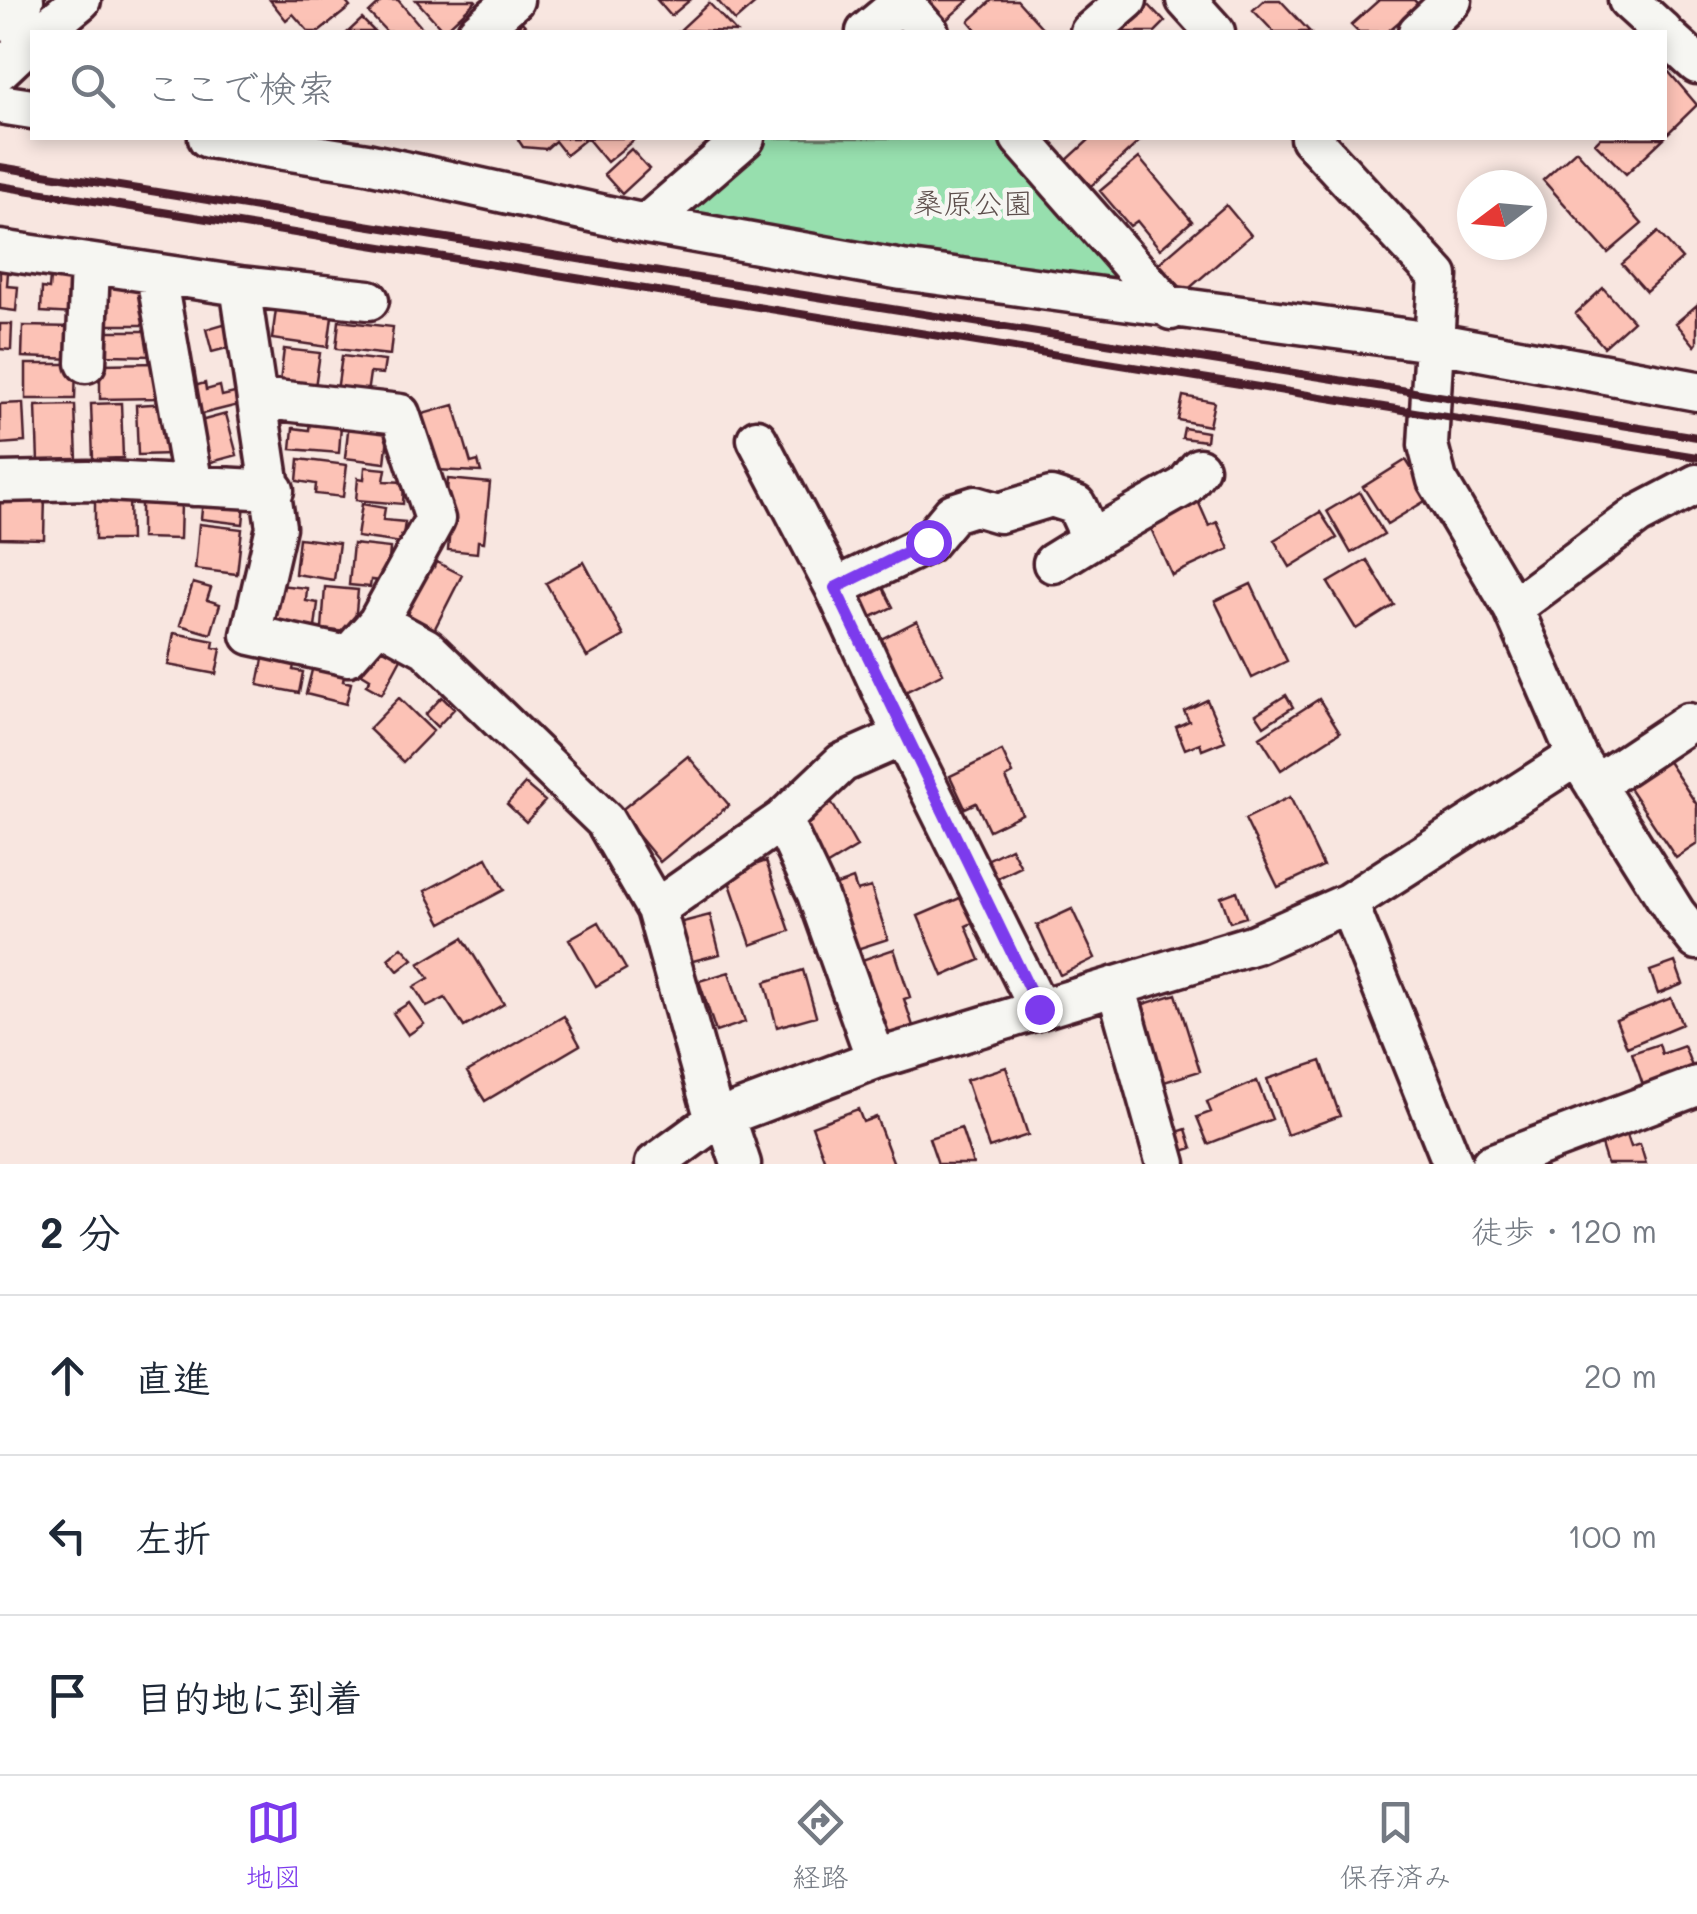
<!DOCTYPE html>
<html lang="ja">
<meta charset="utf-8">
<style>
:root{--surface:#fff;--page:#f6f6f7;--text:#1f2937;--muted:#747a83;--line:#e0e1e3;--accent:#7c3aed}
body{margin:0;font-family:Mali,"Klee One",sans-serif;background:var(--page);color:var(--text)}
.compass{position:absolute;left:1457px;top:170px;width:90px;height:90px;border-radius:50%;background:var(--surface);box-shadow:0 5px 15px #0003;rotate:254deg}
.stop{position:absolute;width:30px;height:30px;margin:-22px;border:8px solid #7c3aed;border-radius:50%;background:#fff}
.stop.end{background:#7c3aed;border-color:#fff;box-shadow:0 2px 10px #0008}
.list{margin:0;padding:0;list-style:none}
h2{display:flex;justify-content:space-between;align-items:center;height:130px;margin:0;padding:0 40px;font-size:42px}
h2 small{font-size:32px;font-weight:400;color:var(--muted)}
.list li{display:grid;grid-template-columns:65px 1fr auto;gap:30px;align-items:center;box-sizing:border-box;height:160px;padding:0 40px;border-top:2px solid var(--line)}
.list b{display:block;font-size:38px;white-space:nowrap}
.list em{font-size:32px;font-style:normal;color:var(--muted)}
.icon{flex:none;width:55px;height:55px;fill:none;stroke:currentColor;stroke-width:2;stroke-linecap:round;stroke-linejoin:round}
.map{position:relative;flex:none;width:1697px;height:1164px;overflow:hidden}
.search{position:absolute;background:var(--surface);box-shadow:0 5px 15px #0003;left:30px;right:30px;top:30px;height:110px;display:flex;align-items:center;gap:25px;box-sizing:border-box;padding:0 35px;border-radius:0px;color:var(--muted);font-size:38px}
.sheet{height:610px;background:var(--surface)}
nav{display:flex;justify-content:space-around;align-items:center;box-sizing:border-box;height:140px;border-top:2px solid var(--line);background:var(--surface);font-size:28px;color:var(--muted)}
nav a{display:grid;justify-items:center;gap:5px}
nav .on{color:var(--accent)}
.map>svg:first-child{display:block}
.green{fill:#97dfae;stroke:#707f6c;stroke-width:2.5}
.building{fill:#fcc2b6;stroke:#4a1f2b;stroke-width:2.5}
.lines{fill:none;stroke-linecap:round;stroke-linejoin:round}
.minor-casing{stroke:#4a1f2b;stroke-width:45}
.minor{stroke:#f6f6f2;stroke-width:38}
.rail{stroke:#4a1f2b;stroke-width:8}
.route{stroke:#7c3aed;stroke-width:12}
.labels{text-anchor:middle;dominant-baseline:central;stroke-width:9;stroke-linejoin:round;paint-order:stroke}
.park-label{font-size:30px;fill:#5d4f4c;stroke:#f6f6f2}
</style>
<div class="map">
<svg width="1697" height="1164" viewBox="0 0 1697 1164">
<rect width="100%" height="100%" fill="#f8e6e0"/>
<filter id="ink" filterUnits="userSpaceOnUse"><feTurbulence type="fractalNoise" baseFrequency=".01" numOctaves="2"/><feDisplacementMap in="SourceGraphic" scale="20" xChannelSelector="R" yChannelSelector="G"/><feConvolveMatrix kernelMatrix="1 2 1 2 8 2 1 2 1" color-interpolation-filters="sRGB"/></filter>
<g filter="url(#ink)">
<path class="green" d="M760,138H1000L1126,277L1118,290L690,217L686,201Z"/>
<path class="building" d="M270,0H344L350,7L319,32H309L293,14L286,20Z
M383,0H398L422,28L417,32H387L369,13Z
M416,0H475L476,1L444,31Z
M657,0H690L671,16Z
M717,0H759L735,21Z
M925,0H969L944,22Z
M992,0H1017L1046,32H978L969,21Z
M1264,0H1280L1310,32H1274L1253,10Z
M1379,0H1414L1419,5L1387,32H1358L1351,25Z
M1145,1L1165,22L1155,32H1115Z
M709,3L736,32L680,30Z
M362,19L375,32H348Z
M522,22L531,32H511Z
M1668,71L1697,105L1664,137V74Z
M517,138H636L607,162L587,138L566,155L555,141L546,149L523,147Z
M1091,138H1143L1091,186L1067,160Z
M1600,138H1664L1626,174L1595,143Z
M631,149L649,169L622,194L604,174Z
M1576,150L1642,224L1608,253L1543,180Z
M1139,158L1192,221L1160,249L1137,221L1130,226L1100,191Z
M1226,205L1251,235L1185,292L1159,263Z
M1658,232L1682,259L1646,291L1622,264Z
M0,271L8,272L7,286L18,287L16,311L0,309Z
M50,277L77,279L75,314L41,312L42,288L49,289Z
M147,286L148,325H103L102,287Z
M1603,288L1633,321L1604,347L1575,314Z
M277,302L333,309L328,347L272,339Z
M1697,305V343L1695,346L1676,323Z
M339,321L393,327L390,355L336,349Z
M230,322L238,352L229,354L227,348L212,352L206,329Z
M0,324H12L11,350L0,349Z
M23,326L76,327L75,359L22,357Z
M108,331H154V356L108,355Z
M284,349L320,353L315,387L280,382Z
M342,356L385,361L383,374L370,373L367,394L337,391Z
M159,363V398L100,399V364Z
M26,364H76L75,399H26Z
M205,383L206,390L220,386L222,396L243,391L246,403L194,416L187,388Z
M1183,396L1214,402L1209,426L1178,420Z
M23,403L25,442L0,444V404Z
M121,403L123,458L93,459L91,404Z
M169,403L171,454L138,455L136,405Z
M75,405L77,461L38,462L36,406Z
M454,405L471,463L478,461L481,472L435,470L419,415Z
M226,414L237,455L204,464L193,423Z
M310,422L341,425L339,453L291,449L293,428L309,430Z
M349,422L389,427L385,463L345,458Z
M1184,428L1207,432L1206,441L1182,438Z
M299,459L347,465L343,497L315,494L316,484L297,481Z
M1406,460L1430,498L1387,524L1363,487Z
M365,467L386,469L384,481L404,482L403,504L356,500L358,478L364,479Z
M448,479L490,483L484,542L478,541L477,553L448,550L452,504H446Z
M204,490L246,494L243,524L201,519Z
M1359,492L1384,534L1351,553L1327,511Z
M0,493L45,494L44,539L0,538Z
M95,498H129L130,540H95Z
M1198,501L1209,526L1217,522L1229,549L1172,575L1149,524Z
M141,502L181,504L180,539L141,538Z
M362,504L385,508L383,520L405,522L402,543L357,537Z
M1320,512L1337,538L1290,567L1274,540Z
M199,524L242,529L237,574L195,569Z
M299,538L339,543L334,580L295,574Z
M353,544L390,548L388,573H381L380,581L371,580L370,587L349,585Z
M1367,560L1394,605L1356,629L1328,583Z
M424,562L434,567L436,562L462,575L433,632L405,618L409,612L401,608Z
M584,562L624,636L587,657L546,583Z
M878,578L893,607L867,619L853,591Z
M193,583L211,588L207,600L220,604L211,634L180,625Z
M1251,584L1287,661L1252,678L1215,601Z
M279,585L307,588L306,601L318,603L315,628L274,623Z
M325,587L358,590L354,633L322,629Z
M917,621L943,673L901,694L875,642Z
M174,633L214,641L213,647L221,649L216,674L168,665Z
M380,640L404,653L382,694L366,685L370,679L362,674Z
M265,649L296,655L293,670L303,672L299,693L258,685Z
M315,658L346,665L343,681L351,683L346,704L306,694Z
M1286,695L1293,707L1264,726L1256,714Z
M442,697L454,709L437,727L425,715Z
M399,698L433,731L403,762L369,729Z
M1319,699L1340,732L1281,770L1260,737Z
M1207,700L1225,741L1202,750L1200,743L1185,749L1176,727L1189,721L1184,711Z
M1002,751L1013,774L1006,778L1022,814L989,830L976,803L965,808L950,776Z
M1663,754L1697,805V844L1676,858L1624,780Z
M688,756L729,805L660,862L619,812Z
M525,784L545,801L526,822L507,804Z
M828,796L857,847L824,867L801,827L811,822L804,809Z
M1290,797L1323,866L1278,887L1245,819Z
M1011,848L1021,867L992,881L983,862Z
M487,858L504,890L442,923L425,891Z
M766,861L790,931L751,945L727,875Z
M853,879L857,891L871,887L888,939L851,951L831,887Z
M1237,891L1246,917L1230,922L1221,897Z
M967,895L977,921L966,926L980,960L943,976L918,916Z
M1072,909L1095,958L1060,975L1037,925Z
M710,915L720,954L689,962L679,923Z
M599,922L626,969L596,986L569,939Z
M463,938L504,1004L464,1027L445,998L427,1007L414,987L429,978L419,964Z
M402,947L413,959L398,971L388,959Z
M894,949L910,997L904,999L915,1032L886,1042L859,961Z
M1675,962L1683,984L1658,994L1650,971Z
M803,970L816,1016L777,1027L765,982Z
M729,972L745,1022L716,1032L699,981Z
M1176,994L1200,1071L1158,1084L1134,1007Z
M1671,998L1682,1024L1627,1047L1616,1020Z
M409,1003L424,1024L408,1035L393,1013Z
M564,1016L580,1045L485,1101L467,1072Z
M1659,1044L1662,1054L1684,1046L1695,1074L1645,1091L1632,1053Z
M1321,1061L1340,1116L1287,1135L1267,1079Z
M1006,1067L1028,1135L989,1148L966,1080Z
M1257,1081L1272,1119L1208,1144L1197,1117L1211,1112L1207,1102Z
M858,1109L863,1122L876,1117L894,1164H826L812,1126Z
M961,1128L973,1164H938L929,1138Z
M1186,1129L1192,1148L1180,1152L1174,1133Z
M1625,1129L1631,1147L1640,1144L1646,1164H1607L1599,1138Z"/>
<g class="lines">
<defs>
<path id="minor" d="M1186,0L1215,32
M1628,0L1663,32
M0,22L24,0
M42,32L81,0
M477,32L514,0
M866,32L902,2L929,32
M1090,32L1127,0
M1418,32L1452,0
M1664,34L1697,64
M0,70L32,40
M0,104L32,109
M208,138L367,163L646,224L902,270L1432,342L1697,391
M1020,138L1171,310
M1310,138L1438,276L1428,445L1437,480L1513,608L1577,756L1676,914L1697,940
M646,224L745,138
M0,250L240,286L276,527L251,635L348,656L378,622L426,648L605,821L656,909L715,1120
M156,275L193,486
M240,286L369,300
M86,363L90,265
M258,398L400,414L435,519L378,622
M757,439L835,588L903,736
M0,482L88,480L274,490
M1053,563L1100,534
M835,588L928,543L953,513L975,506L999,513L1051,497L1076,505L1086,527L1100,534L1185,486L1199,468
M1513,608L1638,515L1697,484
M1595,785L1688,723
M782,820L817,894L876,1059
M1348,903L1453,1164
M656,909L782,820L842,763L903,736L1039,1009
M1116,986L1166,1164
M725,1116L741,1164
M655,1164L715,1120L876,1059L1255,944L1348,903L1577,756
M1491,1164L1697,1086"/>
</defs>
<use href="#minor" class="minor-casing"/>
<use href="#minor" class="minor"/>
<path class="rail" d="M0,167L1697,437
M0,186L1697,457"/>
</g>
</g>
<g class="lines" filter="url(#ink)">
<path class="route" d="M928,542L835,588L1039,1009"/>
</g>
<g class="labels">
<g class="park-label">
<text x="973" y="202">桑原公園</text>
</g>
</g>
</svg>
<svg class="compass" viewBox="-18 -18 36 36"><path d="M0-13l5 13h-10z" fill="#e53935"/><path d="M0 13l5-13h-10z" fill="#747a83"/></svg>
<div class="stop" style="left:928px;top:542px"></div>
<div class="stop end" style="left:1039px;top:1009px"></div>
<div class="search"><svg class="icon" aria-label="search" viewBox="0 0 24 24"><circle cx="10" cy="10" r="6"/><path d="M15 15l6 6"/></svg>ここで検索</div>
</div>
<section class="sheet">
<h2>2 分<small>徒歩 · 120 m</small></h2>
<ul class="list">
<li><svg class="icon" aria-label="ahead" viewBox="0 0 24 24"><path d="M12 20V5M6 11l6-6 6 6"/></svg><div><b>直進</b></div><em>20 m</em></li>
<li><svg class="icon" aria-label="left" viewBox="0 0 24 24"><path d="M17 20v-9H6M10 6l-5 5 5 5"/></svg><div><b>左折</b></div><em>100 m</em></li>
<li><svg class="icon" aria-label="arrive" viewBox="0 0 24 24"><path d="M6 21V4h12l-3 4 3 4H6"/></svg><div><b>目的地に到着</b></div></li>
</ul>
</section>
<nav>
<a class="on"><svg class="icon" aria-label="map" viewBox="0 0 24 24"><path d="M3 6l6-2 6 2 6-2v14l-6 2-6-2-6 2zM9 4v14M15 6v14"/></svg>地図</a>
<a><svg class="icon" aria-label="directions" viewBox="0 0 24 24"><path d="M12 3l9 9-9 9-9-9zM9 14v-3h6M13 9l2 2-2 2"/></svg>経路</a>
<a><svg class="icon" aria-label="saved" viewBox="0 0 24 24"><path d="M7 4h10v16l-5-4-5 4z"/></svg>保存済み</a>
</nav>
